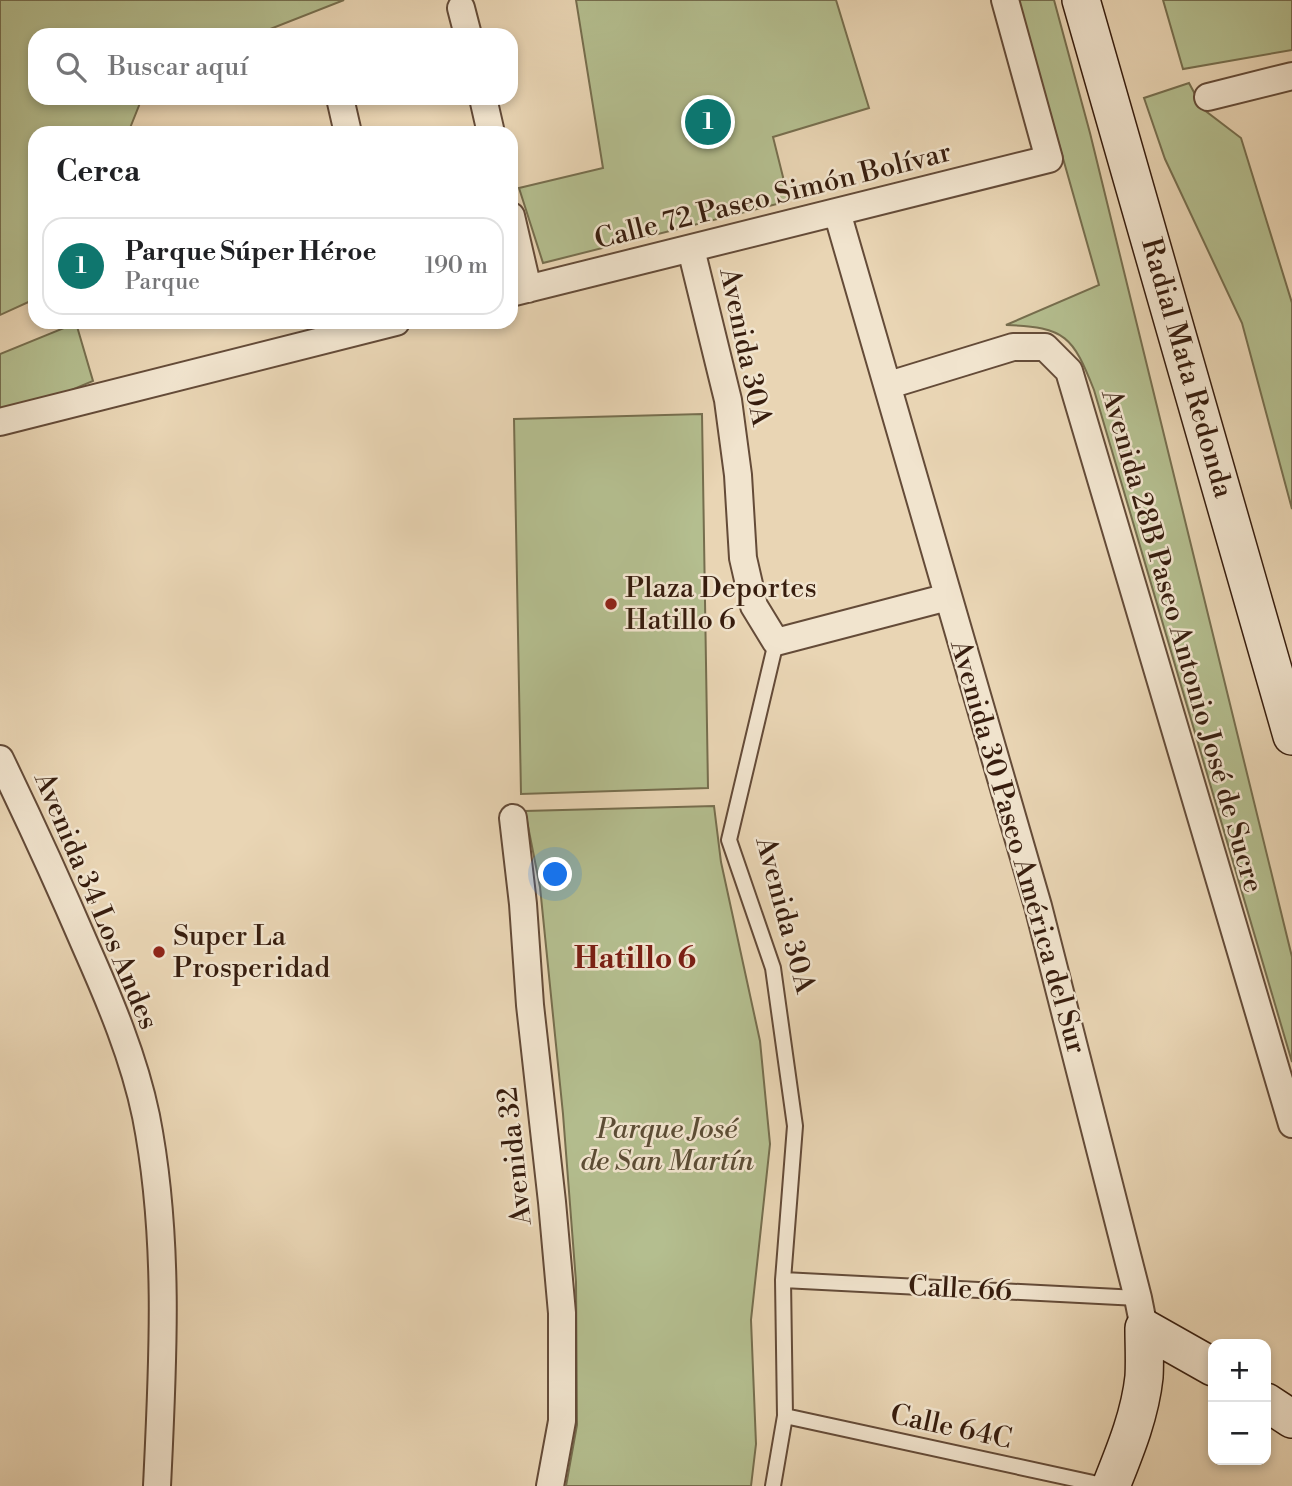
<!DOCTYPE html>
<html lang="es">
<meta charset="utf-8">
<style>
:root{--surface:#fff;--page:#f6f6f6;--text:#202124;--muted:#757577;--line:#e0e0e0;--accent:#0f766e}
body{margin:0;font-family:"Libre Bodoni",serif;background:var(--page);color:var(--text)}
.controls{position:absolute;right:21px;bottom:21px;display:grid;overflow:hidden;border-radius:14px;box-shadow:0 4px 10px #0003}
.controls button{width:63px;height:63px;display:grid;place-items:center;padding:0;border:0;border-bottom:2px solid var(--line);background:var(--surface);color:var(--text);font:35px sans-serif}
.you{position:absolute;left:556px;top:875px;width:24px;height:24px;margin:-18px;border:5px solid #fff;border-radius:50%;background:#1a73e8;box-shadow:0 0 0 10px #1a73e833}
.badge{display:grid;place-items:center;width:46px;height:46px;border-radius:50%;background:var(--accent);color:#fff;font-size:23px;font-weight:700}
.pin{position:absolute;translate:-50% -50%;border:4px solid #fff;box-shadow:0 2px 7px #0006}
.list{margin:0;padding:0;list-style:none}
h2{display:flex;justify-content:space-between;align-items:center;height:91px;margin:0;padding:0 28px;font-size:30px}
h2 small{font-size:23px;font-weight:400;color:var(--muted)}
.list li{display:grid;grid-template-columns:46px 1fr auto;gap:21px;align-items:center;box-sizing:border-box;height:98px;margin:0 14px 14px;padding:0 14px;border:2px solid var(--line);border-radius:21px}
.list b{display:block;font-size:26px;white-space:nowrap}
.list p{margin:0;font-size:23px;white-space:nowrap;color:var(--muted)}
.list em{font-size:23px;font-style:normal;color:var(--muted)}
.icon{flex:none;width:38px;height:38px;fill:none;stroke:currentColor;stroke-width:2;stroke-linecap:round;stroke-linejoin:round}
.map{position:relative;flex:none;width:1292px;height:1486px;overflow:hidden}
.search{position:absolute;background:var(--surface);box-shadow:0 4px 10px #0003;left:28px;top:28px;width:490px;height:77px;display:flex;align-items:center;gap:18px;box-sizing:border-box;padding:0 24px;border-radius:21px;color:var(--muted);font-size:26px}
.panel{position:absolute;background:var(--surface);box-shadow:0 4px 10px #0003;left:28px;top:126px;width:490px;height:203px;border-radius:21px}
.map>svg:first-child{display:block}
.green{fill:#b4be8f;stroke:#766e4e;stroke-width:2}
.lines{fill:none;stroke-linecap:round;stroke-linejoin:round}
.lane-casing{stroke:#644b38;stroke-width:18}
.street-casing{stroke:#644b38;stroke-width:30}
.secondary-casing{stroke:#371d0e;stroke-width:40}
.lane{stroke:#f1e4ce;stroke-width:14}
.street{stroke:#f1e4ce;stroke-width:26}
.secondary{stroke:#f1e4ce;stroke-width:37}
.poi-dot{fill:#8f2418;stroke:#f1e4ce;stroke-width:2.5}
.labels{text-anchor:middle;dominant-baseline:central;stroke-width:5;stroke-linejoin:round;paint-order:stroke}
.street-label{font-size:28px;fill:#371d0e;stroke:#f1e4ce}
.poi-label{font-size:28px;fill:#371d0e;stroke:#f1e4ce;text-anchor:start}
.park-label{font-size:28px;font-style:italic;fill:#5c4d35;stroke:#f1e4ce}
.neighbourhood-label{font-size:30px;font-weight:bold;fill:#7a1f14;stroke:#f1e4ce}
</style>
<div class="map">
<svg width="1292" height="1486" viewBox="0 0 1292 1486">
<rect width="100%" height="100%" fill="#e9d5b4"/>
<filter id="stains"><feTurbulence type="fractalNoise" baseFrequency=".00286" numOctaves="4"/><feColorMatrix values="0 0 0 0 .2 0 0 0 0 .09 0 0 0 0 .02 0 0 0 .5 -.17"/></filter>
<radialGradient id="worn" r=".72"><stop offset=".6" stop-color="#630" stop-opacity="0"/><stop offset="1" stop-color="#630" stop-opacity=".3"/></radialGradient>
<path class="green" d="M0,0H344L255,35H35V98H142L128,133H35V299L0,315Z
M576,0H836L869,108L773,137L789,201L543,263L519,188L603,168Z
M1018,0H1054L1090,133L1292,957V1062L1094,390C1073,337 1066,327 1006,325L1099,285Z
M1163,0H1292V50L1183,69Z
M1189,83L1203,109L1241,138L1292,303V509L1242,323L1165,159L1144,98Z
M76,323L93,381L0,420V354Z
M702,414L708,788L521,794L514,419Z
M714,806L721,862L760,1041L770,1144L751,1320L756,1444L751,1486H566L577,1425L576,1282L563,1114L540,887L525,811Z"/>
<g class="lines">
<defs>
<path id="lane" d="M783,1280L1138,1298
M785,1416L1107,1486
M773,1486L785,1416L783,1280L795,1126L773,968L729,840L776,642"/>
<path id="street" d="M461,8L468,35
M1208,97L1292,76
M340,98L348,133
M483,98L491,133
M837,212L1038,906L1138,1298L1144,1328
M511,216L528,289
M691,249L728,400L738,475L743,558L754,606L776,642L948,597
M511,293L1049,159L1005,0
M889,385L1013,347H1045L1069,371L1292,1124
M0,422L396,322
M0,759C30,821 59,884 86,947C110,1001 134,1058 146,1116C170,1238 163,1363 157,1486
M513,818L523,904L530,1005L552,1202L562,1313V1421L550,1486"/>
<path id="secondary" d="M1081,0L1292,736
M1266,1402L1292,1419
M1111,1486C1125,1451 1140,1415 1144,1377C1145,1361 1144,1344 1144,1328L1213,1367"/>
</defs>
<use href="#lane" class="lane-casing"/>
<use href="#street" class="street-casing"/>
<use href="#secondary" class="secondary-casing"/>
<use href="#lane" class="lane"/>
<use href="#street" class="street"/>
<use href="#secondary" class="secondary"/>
</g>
<g class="poi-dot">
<circle cx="611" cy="604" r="7"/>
<circle cx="159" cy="952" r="7"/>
</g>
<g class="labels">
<g class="street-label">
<text transform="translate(773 196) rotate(-14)">Calle 72 Paseo Simón Bolívar</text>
<text transform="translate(745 347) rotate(78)">Avenida 30A</text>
<text transform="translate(1187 368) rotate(74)">Radial Mata Redonda</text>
<text transform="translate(1182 641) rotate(74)">Avenida 28B Paseo Antonio José de Sucre</text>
<text transform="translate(1018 847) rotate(74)">Avenida 30 Paseo América del Sur</text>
<text transform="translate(96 901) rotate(67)">Avenida 34 Los Andes</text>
<text transform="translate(785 915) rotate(75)">Avenida 30A</text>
<text transform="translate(515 1156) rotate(-96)">Avenida 32</text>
<text transform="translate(960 1289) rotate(3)">Calle 66</text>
<text transform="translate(951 1427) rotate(12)">Calle 64C</text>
</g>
<g class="poi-label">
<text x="625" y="588">Plaza Deportes<tspan x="625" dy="32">Hatillo 6</tspan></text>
<text x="173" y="936">Super La<tspan x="173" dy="32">Prosperidad</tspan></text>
</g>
<g class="park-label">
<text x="667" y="1129">Parque José<tspan x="667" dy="32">de San Martín</tspan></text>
</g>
<g class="neighbourhood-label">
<text x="635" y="959">Hatillo 6</text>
</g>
</g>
<rect width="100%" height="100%" filter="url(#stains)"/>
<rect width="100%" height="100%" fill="url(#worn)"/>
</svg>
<div class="controls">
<button>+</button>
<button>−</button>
</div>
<div class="you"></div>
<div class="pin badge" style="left:708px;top:122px">1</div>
<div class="search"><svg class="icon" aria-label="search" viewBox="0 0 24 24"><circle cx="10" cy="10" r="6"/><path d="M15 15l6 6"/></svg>Buscar aquí</div>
<section class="panel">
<h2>Cerca<small></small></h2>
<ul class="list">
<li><span class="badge">1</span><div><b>Parque Súper Héroe</b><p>Parque</p></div><em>190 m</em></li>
</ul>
</section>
</div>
